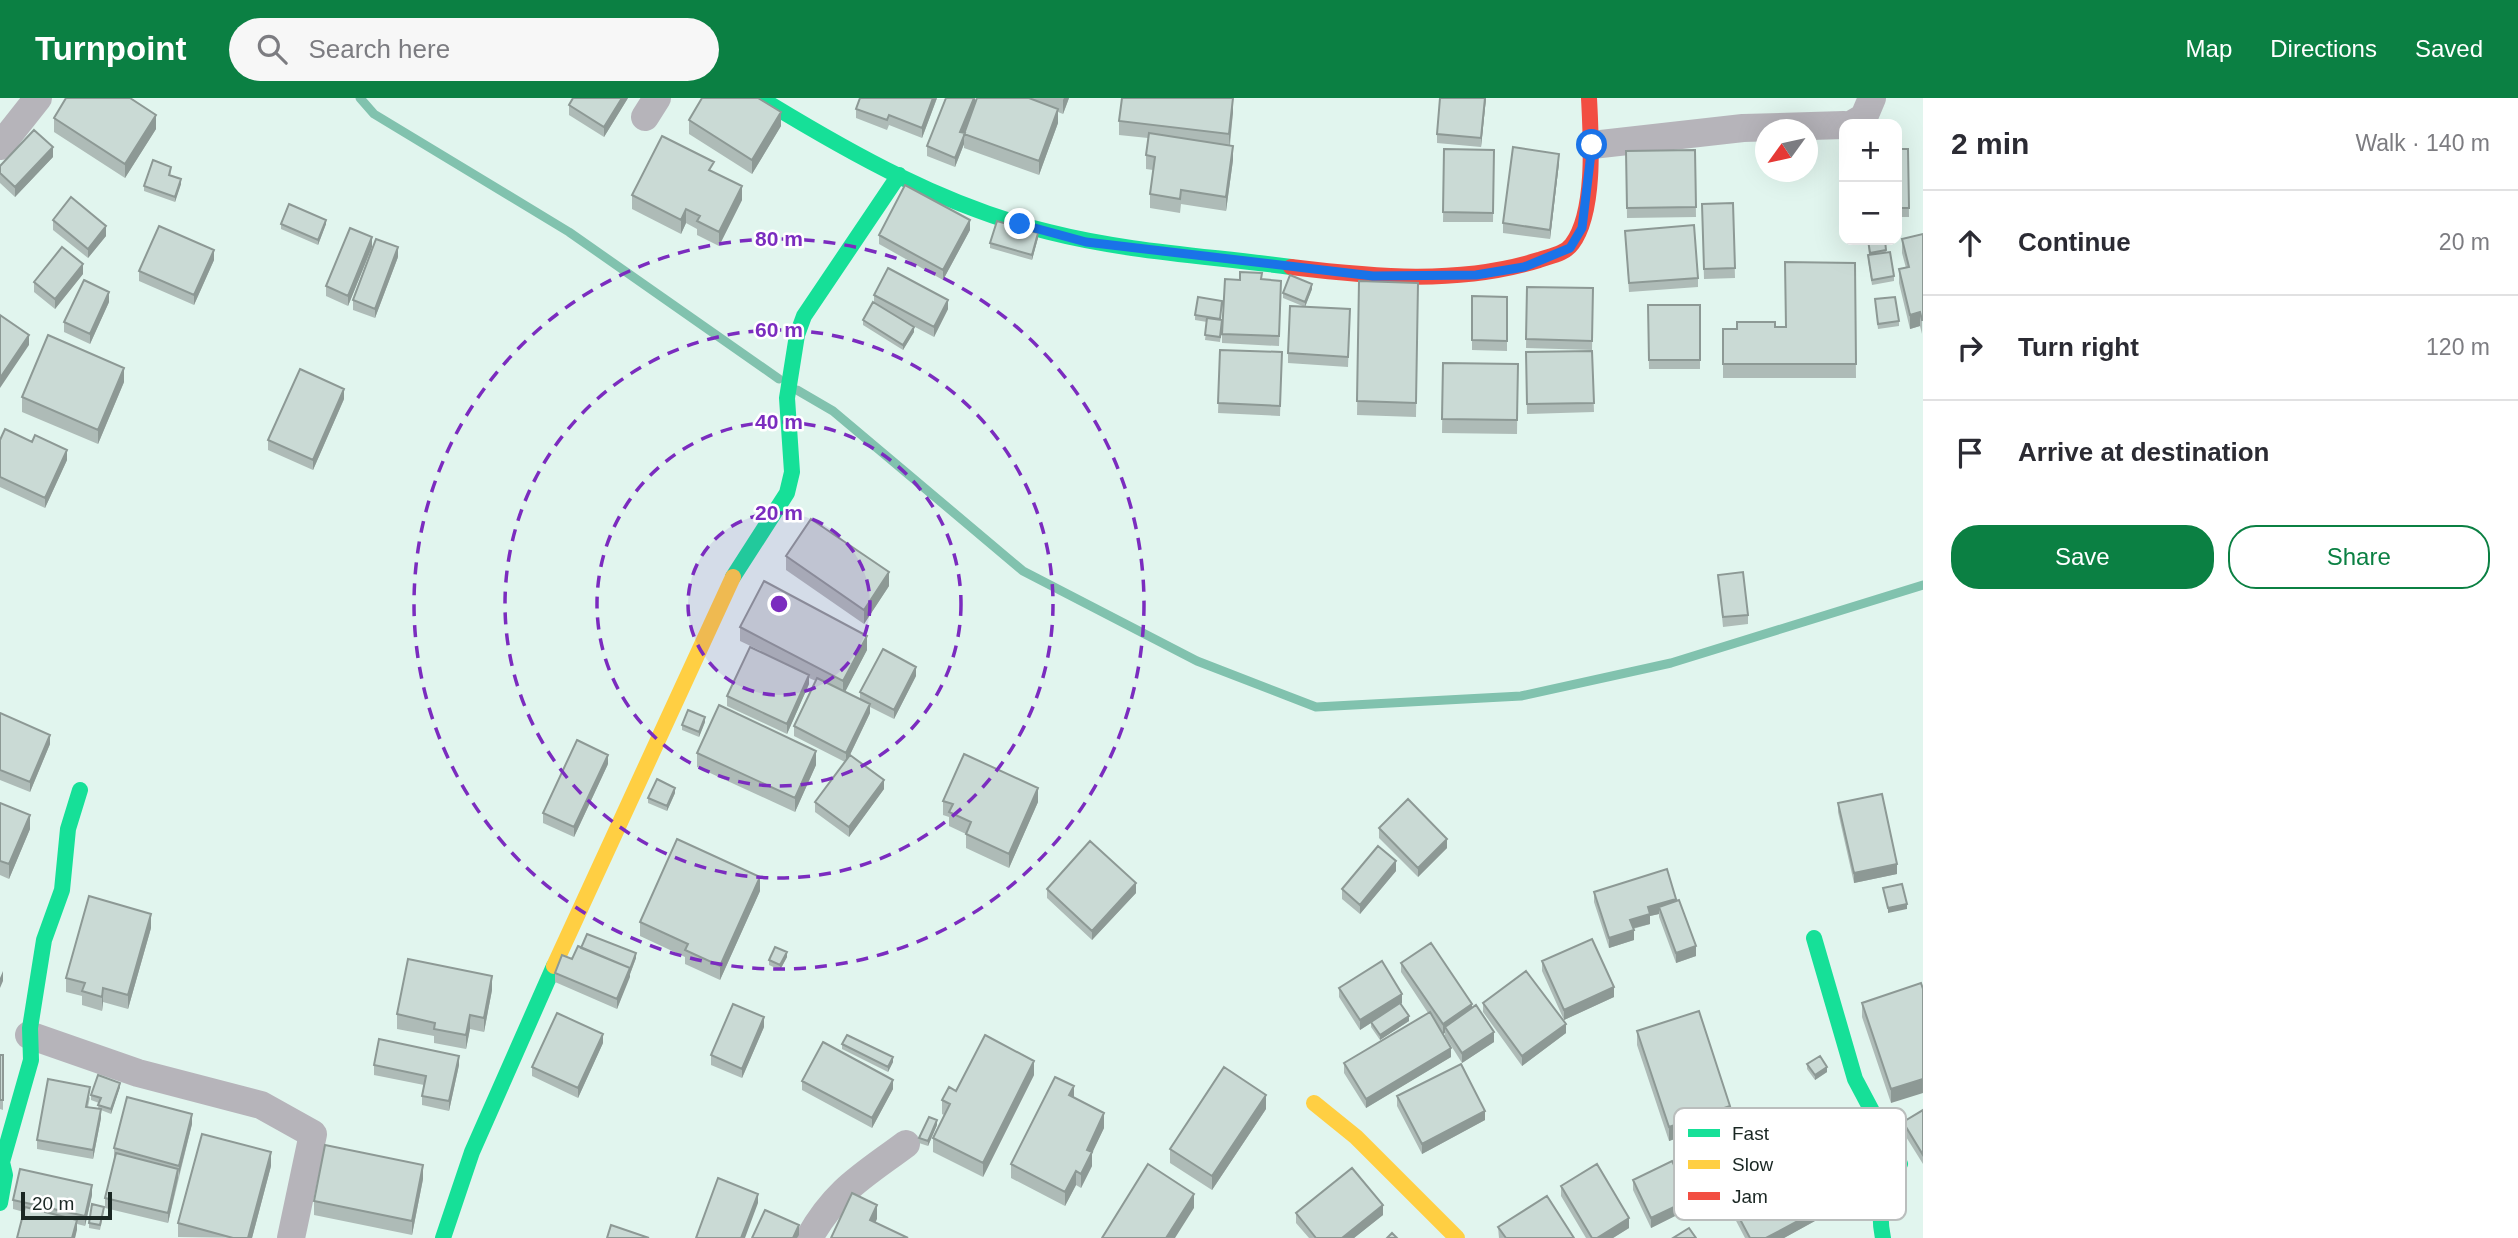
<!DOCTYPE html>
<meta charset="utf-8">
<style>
:root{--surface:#fff;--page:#f7f7f7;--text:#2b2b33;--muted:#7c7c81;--line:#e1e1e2;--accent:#0b8043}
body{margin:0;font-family:Helvetica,sans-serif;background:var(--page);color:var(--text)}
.controls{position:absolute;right:21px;top:21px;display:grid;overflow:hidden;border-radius:14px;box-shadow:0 7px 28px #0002}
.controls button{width:63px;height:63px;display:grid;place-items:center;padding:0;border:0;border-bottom:2px solid var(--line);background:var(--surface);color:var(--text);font:35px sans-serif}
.compass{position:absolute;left:1755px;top:21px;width:63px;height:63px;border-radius:50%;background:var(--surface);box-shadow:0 7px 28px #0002;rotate:237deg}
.scale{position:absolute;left:21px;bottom:18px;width:91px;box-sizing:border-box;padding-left:7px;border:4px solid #1a2723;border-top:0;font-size:19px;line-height:24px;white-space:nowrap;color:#1a2723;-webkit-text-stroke:5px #fff;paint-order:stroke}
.stop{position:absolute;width:21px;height:21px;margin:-16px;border:5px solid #1a73e8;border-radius:50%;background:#fff}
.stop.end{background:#1a73e8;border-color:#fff;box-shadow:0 2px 7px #0008}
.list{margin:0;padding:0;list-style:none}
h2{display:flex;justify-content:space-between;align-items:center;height:91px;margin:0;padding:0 28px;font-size:30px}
h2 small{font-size:23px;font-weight:400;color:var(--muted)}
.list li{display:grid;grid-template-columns:46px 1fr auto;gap:21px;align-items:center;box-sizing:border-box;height:105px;padding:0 28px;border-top:2px solid var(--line)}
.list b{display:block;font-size:26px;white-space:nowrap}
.list em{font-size:23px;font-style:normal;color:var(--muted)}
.actions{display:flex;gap:14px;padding:21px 28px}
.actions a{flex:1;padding:16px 0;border:2px solid var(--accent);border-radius:28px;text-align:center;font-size:24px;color:var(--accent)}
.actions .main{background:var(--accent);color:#fff}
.icon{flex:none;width:38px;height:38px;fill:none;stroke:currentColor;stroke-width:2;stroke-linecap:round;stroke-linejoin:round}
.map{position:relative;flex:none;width:1923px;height:1140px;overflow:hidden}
header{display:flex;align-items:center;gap:42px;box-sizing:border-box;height:98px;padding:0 35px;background:var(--accent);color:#fff}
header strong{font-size:33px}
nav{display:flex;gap:38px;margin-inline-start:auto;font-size:24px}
.search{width:490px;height:63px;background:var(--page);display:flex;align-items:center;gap:18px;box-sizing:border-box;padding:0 24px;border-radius:38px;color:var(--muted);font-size:26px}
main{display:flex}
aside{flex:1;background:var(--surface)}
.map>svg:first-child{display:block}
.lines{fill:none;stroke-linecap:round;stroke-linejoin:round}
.stream{stroke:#81c2ae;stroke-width:9}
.street{stroke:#b6b4ba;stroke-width:28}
.fast{stroke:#16e098;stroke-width:16}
.slow{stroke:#ffcf43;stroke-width:16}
.jam{stroke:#f24e42;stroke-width:16}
.wall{fill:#aebbb7}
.shaded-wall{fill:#8d9995}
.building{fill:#cadad5;stroke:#8d9995;stroke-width:2}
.route{stroke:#1a73e8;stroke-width:9}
.ring{fill:none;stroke:#7b2cbf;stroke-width:3.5;stroke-dasharray:12 9}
.key{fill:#fff;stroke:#babebd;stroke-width:2}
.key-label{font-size:19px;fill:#1a2723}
.centre{fill:#7b2cbf;stroke:#fff;stroke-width:3.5}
.ring-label{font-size:21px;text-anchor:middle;font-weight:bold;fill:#7b2cbf;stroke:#fff;stroke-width:5;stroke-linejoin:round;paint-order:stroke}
</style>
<header>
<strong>Turnpoint</strong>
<div class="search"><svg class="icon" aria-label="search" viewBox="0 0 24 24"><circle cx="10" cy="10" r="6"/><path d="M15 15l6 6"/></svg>Search here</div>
<nav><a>Map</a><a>Directions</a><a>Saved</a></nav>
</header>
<main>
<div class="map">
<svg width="1923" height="1140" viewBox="0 0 1923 1140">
<rect width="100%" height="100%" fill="#e1f5ee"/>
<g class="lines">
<path class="stream" d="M360,0L374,16L569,134L779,281
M797,292L833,313L1023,473L1197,563L1316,609L1521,598L1671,565L1923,487"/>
<path class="street" d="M645,19L657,0
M1852,26L1864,19L1872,0
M1592,47L1743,30L1844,27
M0,48L38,0
M29,937L138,975L261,1007L313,1036L291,1140
M809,1140C836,1092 863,1078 906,1046"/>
<path class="fast" d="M760,0C850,55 945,109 1049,134C1128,154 1210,158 1291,169
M733,479L787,395L792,374L787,300L797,237L804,218L899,77
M1814,840L1855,981L1900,1066C1882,1090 1877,1111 1883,1140
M0,1105L5,1077L2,1064L31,962L30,930L44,842L62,792L68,731L80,692
M443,1140L472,1054L554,868"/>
<path class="slow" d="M554,868L733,479
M1314,1005L1356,1039L1457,1140"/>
<path class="jam" d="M1291,169C1374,179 1458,187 1539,162C1550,158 1565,156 1572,146C1596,114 1591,39 1589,0"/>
</g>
<path class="wall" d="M628,0L604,39L569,17V7Z
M937,0L922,40L889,27L887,32L856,20V11Z
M975,0V5L977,0H1069L1063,16L1058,14V25L1039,77L964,50V46L955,69L927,58V48Z
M1486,0L1481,49L1437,45V36Z
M1233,14L1230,48L1233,62L1226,113L1181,106L1180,115L1150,110V96L1153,72L1146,71V57L1148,40L1119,37V23Z
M54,20L156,31L125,80L54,34Z
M689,22L781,28L752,76L689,36Z
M1444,51L1494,52L1493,124H1443Z
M1897,51H1908L1909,119H1897Z
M1695,52L1696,119L1627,120L1626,53Z
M53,59L15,99L0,85V68Z
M1559,65L1550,141L1503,135V125Z
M171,74L170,77L181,86L175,104L144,93V88Z
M714,74L742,102L719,148L697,137V131L686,125L681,136L632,111V97Z
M1733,105L1735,180L1704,181L1702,106Z
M53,122L106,138L88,160L53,132Z
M281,126H326L318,147L281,131Z
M970,132L943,182L879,146V137Z
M1625,133L1698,180V189L1629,194Z
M1923,136L1922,236L1920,228L1910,231L1899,185V171L1906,170L1902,155V141Z
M1038,140L1032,162L990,150V145Z
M1868,142H1885L1886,154L1894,178V183L1872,187L1868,162V157H1869Z
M372,149L348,208L326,198V188Z
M398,159L375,220L353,212V202Z
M214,162L194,207L139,183V173Z
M1855,165L1856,280H1723V231L1786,229Z
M83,176L55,211L34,194V184Z
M1261,181L1281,192L1279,248L1222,245V236L1240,182Z
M1359,183L1418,185L1416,319L1357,317Z
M1527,189L1593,190L1592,252L1526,250Z
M1312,191L1305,209L1283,200V195Z
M874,197L948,211L934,239L900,221L914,234L903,252L863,227V222L874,205Z
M1472,198L1507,199V253L1472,252Z
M1875,201L1899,223V228L1878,231Z
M109,204L90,246L64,234V224Z
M1648,207H1700V271H1649Z
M1222,208L1220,222L1222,227L1220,244L1205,242L1207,224L1195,222V217Z
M1350,211L1348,269L1288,265V255Z
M1220,252L1282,254L1280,318L1218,315Z
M1592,253L1594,314L1527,316L1526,254Z
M1443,265L1518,266L1517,336L1442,335Z
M124,284L98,346L22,314V299Z
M344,301L313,372L268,352V342Z
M0,342L32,344L67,362L45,410L0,389Z
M786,458L889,488L864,526L786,472Z
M1718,477L1748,517V526L1723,529Z
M740,529L867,552L845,593L860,601V594L916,578L894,621L870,609V615L850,657L884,691L849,739L815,714V704L845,664L794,638V628L816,583L809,580V586L787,636L727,608V598L761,553L740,543Z
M0,615L50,646L30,694L0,682Z
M705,624L699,639L682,632V627Z
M697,655L816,667L795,714L697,669Z
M608,666L574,739L543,725V715Z
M675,695L667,713L648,705V700Z
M943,703L1038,704L1009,770L966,750V736L949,728V719L943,717Z
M0,705L30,731L9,781L0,777Z
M1838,705L1897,776L1854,785L1838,714Z
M1379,730L1447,750L1418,779L1379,740Z
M1396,773L1360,816L1342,801V791Z
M1047,791L1136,795L1092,842L1047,800Z
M760,793L720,882L685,866V859L640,838V824Z
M1594,794L1676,803L1696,858L1676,865L1659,819V816L1650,818V826L1633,831L1634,842L1609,850L1594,804Z
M151,830L128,911L103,904L102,913L82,907V898L66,894V880Z
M581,850L636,860L617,911L555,884V875L572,861Z
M787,859L780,872L769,867V862Z
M1542,863L1614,899L1564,922L1542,873Z
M1401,865L1472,910L1494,944L1462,965L1445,938V935L1443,936L1451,959L1366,1010L1344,975V965L1428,915L1401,874Z
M1921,885L1891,1005L1862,919V905Z
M1339,890L1402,905L1401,906L1409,923L1380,942L1371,929V925L1360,932L1339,899Z
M492,892L484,934L470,931L466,951L434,945V938L397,931V916Z
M1483,905L1566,935L1522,968L1483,914Z
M764,929L742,980L711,967V957Z
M1637,933L1730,1022L1669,1043L1637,947Z
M603,945L578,1000L532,978V969Z
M842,946L893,964L888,974L842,951Z
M0,957H3V1012L0,1011Z
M1807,966L1827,974L1815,982L1807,971Z
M374,967H459L449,1013L422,1007V998L424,987L374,977Z
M1034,977L983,1079L933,1054V1040L944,1017L942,1016V1002L956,993Z
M802,983L893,991L872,1030L802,992Z
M120,989L111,1016L101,1012V1020L93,1061L37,1051V1042L90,999L88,1009L98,1010L99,1005L91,1002V997Z
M1397,998L1485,1022L1422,1056L1397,1008Z
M1074,1000L1104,1030L1092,1054V1068L1081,1090L1076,1087L1065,1108L1011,1080V1066Z
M1266,1011L1212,1092L1170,1065V1051Z
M1923,1012V1066L1903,1034V1024Z
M192,1026L168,1125L105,1110V1100L115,1060H114V1050Z
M937,1027L928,1048L919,1045V1040Z
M271,1068L252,1140L178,1139V1125Z
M423,1081L412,1137L314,1117V1103Z
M1633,1082L1691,1110L1651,1130L1633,1092Z
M1561,1088L1629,1130L1613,1140H1586L1561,1098Z
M92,1097L85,1128L77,1126L75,1140H17L24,1114L13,1111V1102Z
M1734,1110L1824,1118L1784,1140H1745L1734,1119Z
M104,1113L100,1132L89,1130V1125Z
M1296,1115L1383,1117L1354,1140H1309L1296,1125Z
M1498,1129L1574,1140H1499Z"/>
<path class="shaded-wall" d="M622,0H628L604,39V29Z
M933,0H937L922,40V30Z
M974,0H975V6L960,44V34Z
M1064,0H1069L1063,16V2Z
M1233,0V14L1229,50V36Z
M1485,0H1486L1481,49V40Z
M1058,11V25L1039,77V63Z
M781,14V28L752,76V62Z
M156,17V31L125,80V66Z
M964,36V46L955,69V60Z
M1233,48V62L1226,113V99Z
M53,49V59L15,99V89Z
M1559,56V65L1550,141V132Z
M181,81V86L175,104V99Z
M742,88V102L719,148V134Z
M686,111V125L681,136V122Z
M326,122V126L318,147V142Z
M970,122V132L943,182V172Z
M106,128V138L88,160V151Z
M1038,135V140L1032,162V157Z
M372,139V149L348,208V198Z
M398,149V159L375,220V211Z
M214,152V162L194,207V197Z
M83,166V176L55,211V201Z
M1312,186V191L1305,209V204Z
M109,194V204L90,246V236Z
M948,202V211L934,239V229Z
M1920,214V228L1910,231V217Z
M914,229V234L903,252V247Z
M29,237V247L0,290V280Z
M124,270V284L98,346V332Z
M344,291V301L313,372V362Z
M67,352V362L45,410V400Z
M889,474V488L864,526V512Z
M867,538V552L843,598V583Z
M916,569V578L894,621V612Z
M809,577V586L787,636V626Z
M870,606V615L846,665V655Z
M705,619V624L699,639V634Z
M50,637V646L30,694V684Z
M816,653V667L795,714V700Z
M608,657V666L574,739V729Z
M884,682V691L849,739V729Z
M675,690V695L667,713V708Z
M1038,690V704L1009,770V756Z
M30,717V731L9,781V766Z
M1447,741V750L1418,779V770Z
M1396,763V773L1360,816V807Z
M1897,766V776L1854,785V775Z
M760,779V793L720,882V868Z
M1136,785V795L1092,842V833Z
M1676,801V810L1659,809V816L1650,818V826L1630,831V822L1648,809Z
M1907,806V811L1888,815V810Z
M151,816V830L128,911V897Z
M1634,832V842L1609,850V840Z
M1696,848V858L1676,865V855Z
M787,854V859L780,872V867Z
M636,855V860L630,876V879L617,911V901Z
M3,873V883L0,890V880Z
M492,878V892L484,934V920Z
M1614,889V899L1564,922V912Z
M103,890V904L102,913V899Z
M1402,896V905L1360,932V922Z
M1472,906V916L1445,929V935L1443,936V926Z
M470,917V931L466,951V937Z
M1409,918V923L1380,942V937Z
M764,919V929L742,980V971Z
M1566,926V935L1522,968V958Z
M1494,934V944L1462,965V955Z
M603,936V945L578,1000V990Z
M1451,950V959L1366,1010V1001Z
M459,958V967L449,1013V1003Z
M893,959V964L888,974V969Z
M1034,963V977L983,1079V1065Z
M1827,969V974L1815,982V977Z
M1923,981V995L1891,1005V991Z
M893,982V991L872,1030V1020Z
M120,985V989L111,1016V1011Z
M1074,988V1002L1069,997Z
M1266,997V1011L1212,1092V1078Z
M1730,1008V1022L1669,1043V1029Z
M101,1011V1020L93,1061V1052Z
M1485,1013V1022L1422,1056V1046Z
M1104,1015V1030L1087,1066V1052Z
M192,1016V1026L179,1077V1068Z
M937,1022V1027L928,1048V1043Z
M271,1054V1068L252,1140H248Z
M1092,1054V1068L1081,1090V1076Z
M423,1067V1081L412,1137V1123Z
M178,1071V1080L168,1125V1115Z
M1076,1073V1087L1065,1108V1094Z
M92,1087V1097L85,1128V1118Z
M758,1096V1105L745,1140H741Z
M1194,1096V1110L1175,1140H1166Z
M1691,1101V1110L1651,1130V1120Z
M877,1107V1121L870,1136V1122Z
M1383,1107V1117L1354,1140H1342Z
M1824,1109V1118L1784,1140H1766Z
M1629,1120V1130L1613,1140H1597Z
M77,1122V1132L75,1140H72Z
M799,1127V1137L797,1140H793Z"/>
<path class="building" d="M66,0H130L156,17L125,66L54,20Z
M573,0H622L604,29L569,7Z
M702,0H758L781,14L752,62L689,22Z
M860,0H933L922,30L889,17L887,22L856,11Z
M946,0H974L960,34L965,35L955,60L927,48Z
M977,0H1029L1058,11L1039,63L964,36Z
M1122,0H1233L1229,36L1119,23Z
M1440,0H1485L1481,40L1437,36Z
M34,32L53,49L15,89L0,75V68Z
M1149,35L1233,48L1226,99L1181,92L1180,101L1150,96L1155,59L1146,57Z
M662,38L714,64L709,72L742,88L719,134L697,123L700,118L686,111L681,122L632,97Z
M1513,49L1559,56L1550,132L1503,125Z
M1444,51L1494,52L1493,115L1443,114Z
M1897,51H1908L1909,110H1897Z
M1695,52L1696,109L1627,110L1626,53Z
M153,62L171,69L169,77L181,81L175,99L144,88Z
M905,87L970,122L943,172L879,137Z
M71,99L106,128L88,151L53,122Z
M1733,105L1735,170L1704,171L1702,106Z
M289,106L326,122L318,142L281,126Z
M997,123L1038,135L1032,157L990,145Z
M1694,127L1698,180L1629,185L1625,133Z
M159,128L214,152L194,197L139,173Z
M350,130L372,139L348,198L326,188Z
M1923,136V222H1922L1920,214L1910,217L1899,171L1909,169L1902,141Z
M376,141L398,149L375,211L353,202Z
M1868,142H1885L1886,152L1870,155Z
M62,149L83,166L55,201L34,184Z
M1890,154L1894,178L1872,182L1868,157Z
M1785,164L1855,165L1856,266H1723V231H1737V224H1775V229H1786Z
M888,170L948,202L934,229L874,197Z
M1240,174L1262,175L1261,181L1281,183L1279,238L1222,236L1225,181L1240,182Z
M1290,177L1312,186L1305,204L1283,195Z
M84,182L109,194L90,236L64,224Z
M1359,183L1418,185L1416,305L1357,303Z
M1527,189L1593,190L1592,243L1526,241Z
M1472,198L1507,199V243L1472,242Z
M1198,199L1222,203L1220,221L1195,217Z
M1895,199L1899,223L1878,226L1875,201Z
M873,204L914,229L903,247L863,222Z
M1648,207H1700V262H1649Z
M1290,208L1350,211L1348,259L1288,255Z
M0,217L29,237L0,280Z
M1207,220L1222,222L1220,239L1205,237Z
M48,237L124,270L98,332L22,299Z
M1220,252L1282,254L1280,308L1218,305Z
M1592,253L1594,305L1527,306L1526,254Z
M1443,265L1518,266L1517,322L1442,321Z
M300,271L344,291L313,362L268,342Z
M5,331L32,344L35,337L67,352L45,400L0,379V342Z
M811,421L889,474L864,512L786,458Z
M1743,474L1748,517L1723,519L1718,477Z
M764,483L867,538L843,583L740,529Z
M750,549L809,577L787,626L727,598Z
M883,551L916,569L894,612L860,594Z
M817,580L870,606L846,655L794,628Z
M719,607L816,653L795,700L697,655Z
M688,612L705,619L699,634L682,627Z
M0,615L50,637L30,684L0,672Z
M577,642L608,657L574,729L543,715Z
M964,656L1038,690L1009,756L966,736L971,724L949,714L953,706L943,703Z
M850,657L884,682L849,729L815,704Z
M657,681L675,690L667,708L648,700Z
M1882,696L1897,766L1854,775L1838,705Z
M1408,701L1447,741L1418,770L1379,730Z
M0,705L30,717L9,766L0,763Z
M677,741L760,779L720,868L685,852L688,846L640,824Z
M1090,743L1136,785L1092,833L1047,791Z
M1378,748L1396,763L1360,807L1342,791Z
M1667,771L1676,801L1648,809L1650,816L1630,822L1634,832L1609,840L1594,794Z
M1902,786L1907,806L1888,810L1883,790Z
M89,798L151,816L128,897L103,890L102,899L82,893L85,885L66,880Z
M1679,802L1696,848L1676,855L1659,809Z
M587,836L636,855L630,871V870L581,850Z
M1592,841L1614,889L1564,912L1542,863Z
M1431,845L1472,906L1443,926L1401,865Z
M578,848L630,870L617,901L555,875L562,857L572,861Z
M775,849L787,854L780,867L769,862Z
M408,861L492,878L484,920L470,917L466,937L434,931L435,925L397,916Z
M1382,863L1402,896L1360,922L1339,890Z
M1526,873L1566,926L1522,958L1483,905Z
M1921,885L1923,891V981L1891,991L1862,905Z
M1400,905L1409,918L1380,937L1371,924Z
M733,906L764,919L742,971L711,957Z
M1476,907L1494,934L1462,955L1445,929Z
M1699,913L1730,1008L1669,1029L1637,933Z
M1430,914L1451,950L1366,1001L1344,965Z
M557,915L603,936L578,990L532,969Z
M847,937L893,959L888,969L842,946Z
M985,937L1034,963L983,1065L933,1040L950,1006L942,1002L949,989L956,993Z
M379,941L459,958L449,1003L422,998L426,978L374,967Z
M823,944L893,982L872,1020L802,983Z
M0,957H3V1002H0Z
M1820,958L1827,969L1815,977L1807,966Z
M1461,966L1485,1013L1422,1046L1397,998Z
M1224,969L1266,997L1212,1078L1170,1051Z
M98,977L120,985L111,1011L98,1007L101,1000L91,997Z
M1055,979L1074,988L1069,997L1104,1015L1087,1052L1092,1054L1081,1076L1076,1073L1065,1094L1011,1066Z
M48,981L90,989L86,1009L101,1011L93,1052L37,1042Z
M127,999L192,1016L179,1068L114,1050Z
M1923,1012V1057L1903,1024Z
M929,1019L937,1022L928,1043L919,1040Z
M202,1036L271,1054L248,1140H233L178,1125Z
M325,1047L423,1067L412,1123L314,1103Z
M116,1055L178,1071L168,1115L105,1100Z
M1672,1063L1691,1101L1651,1120L1633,1082Z
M1148,1066L1194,1096L1166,1140H1102Z
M1597,1066L1629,1120L1597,1140H1592L1561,1088Z
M1352,1070L1383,1107L1342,1140H1316L1296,1115Z
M20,1071L92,1087L85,1118L13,1102Z
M1803,1072L1824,1109L1766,1140H1750L1734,1110Z
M718,1080L758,1096L741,1140H696Z
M852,1095L877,1107L870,1122L908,1140H831Z
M1547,1098L1574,1140H1506L1498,1129Z
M92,1106L104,1109L100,1127L89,1125Z
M25,1109L77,1122L72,1140H17Z
M765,1112L799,1127L793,1140H752Z
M611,1127L649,1140H607Z
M1689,1130L1696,1140H1673Z
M1392,1135L1397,1140H1387Z"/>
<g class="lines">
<path class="route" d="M1020,126L1086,144L1373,178L1476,177L1524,169L1570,150L1582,130L1592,47"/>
</g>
<circle cx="779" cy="506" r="91" fill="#7b2cbf" fill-opacity=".12"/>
<g class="ring">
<circle cx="779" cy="506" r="91"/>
<circle cx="779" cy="506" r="182"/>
<circle cx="779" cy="506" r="274"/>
<circle cx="779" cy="506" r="365"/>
</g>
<rect x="1674" y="1010" width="232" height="112" rx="10" class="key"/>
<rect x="1688" y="1031" width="32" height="8" fill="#16e098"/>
<rect x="1688" y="1062" width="32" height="9" fill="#ffcf43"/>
<rect x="1688" y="1094" width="32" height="8" fill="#f24e42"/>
<g class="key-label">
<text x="1732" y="1042">Fast</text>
<text x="1732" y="1073">Slow</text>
<text x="1732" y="1105">Jam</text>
</g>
<circle cx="779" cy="506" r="10" class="centre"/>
<g class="ring-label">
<text x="779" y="148">80 m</text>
<text x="779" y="239">60 m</text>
<text x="779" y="331">40 m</text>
<text x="779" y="422">20 m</text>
</g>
</svg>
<div class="controls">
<button>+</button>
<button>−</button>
</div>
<svg class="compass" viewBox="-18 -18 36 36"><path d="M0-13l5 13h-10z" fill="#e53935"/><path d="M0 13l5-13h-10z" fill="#7c7c81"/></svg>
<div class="scale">20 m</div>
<div class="stop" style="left:1592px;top:47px"></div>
<div class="stop end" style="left:1020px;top:126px"></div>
</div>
<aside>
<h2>2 min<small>Walk · 140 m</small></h2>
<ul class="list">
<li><svg class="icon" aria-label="ahead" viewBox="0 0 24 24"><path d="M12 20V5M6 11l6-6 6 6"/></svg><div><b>Continue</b></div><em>20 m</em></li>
<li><svg class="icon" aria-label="right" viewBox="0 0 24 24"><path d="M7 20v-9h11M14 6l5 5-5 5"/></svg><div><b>Turn right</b></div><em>120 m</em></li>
<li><svg class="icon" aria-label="arrive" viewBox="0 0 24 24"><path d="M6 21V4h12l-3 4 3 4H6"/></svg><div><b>Arrive at destination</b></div></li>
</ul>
<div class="actions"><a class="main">Save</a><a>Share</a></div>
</aside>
</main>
